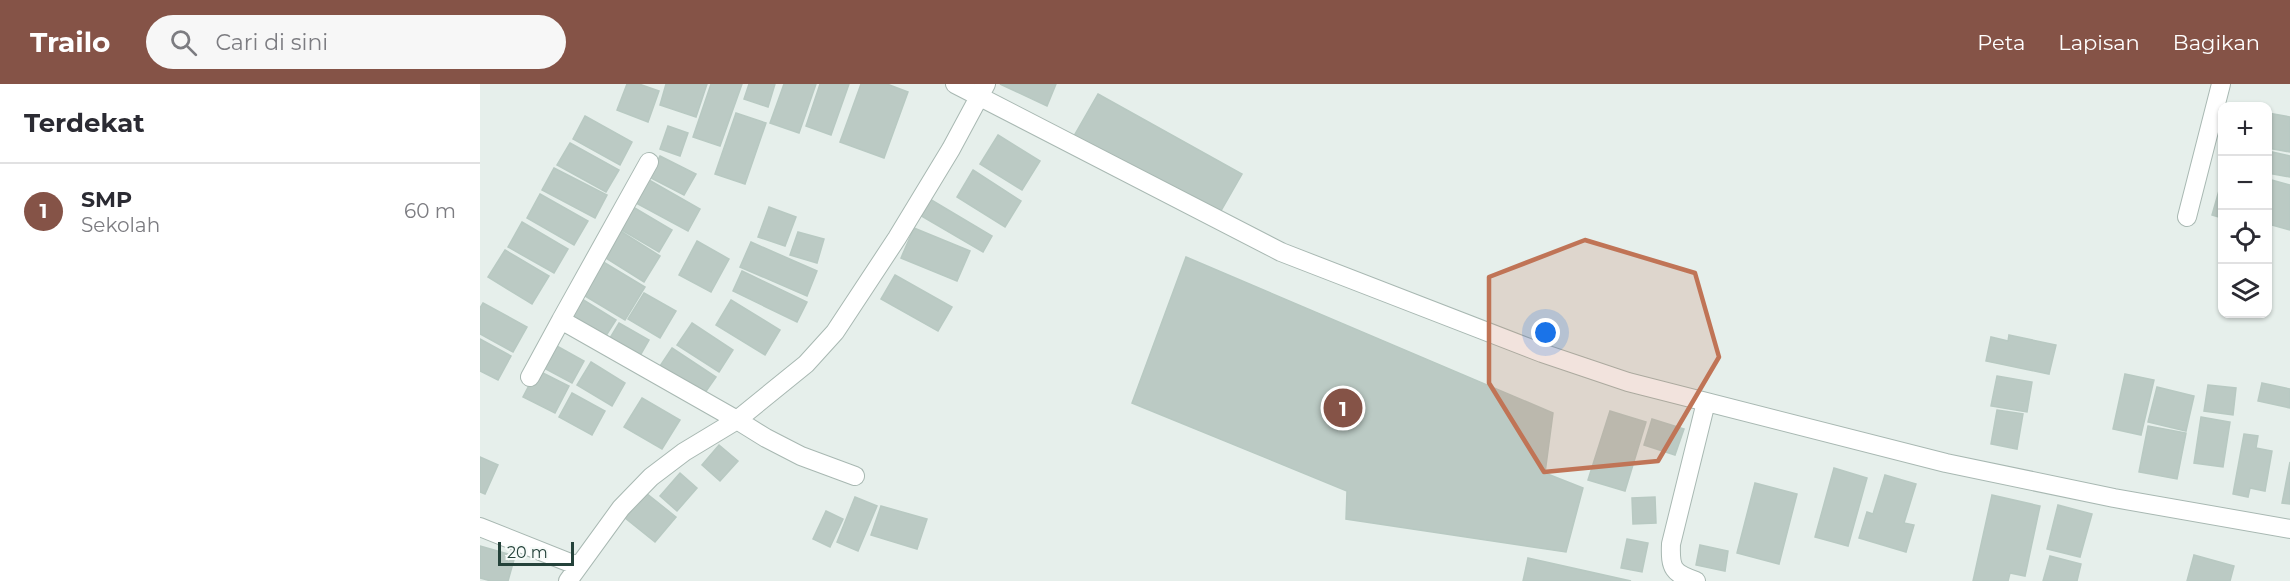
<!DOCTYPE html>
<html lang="id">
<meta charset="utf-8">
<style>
:root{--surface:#fff;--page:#f7f7f7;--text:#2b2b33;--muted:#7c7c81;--line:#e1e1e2;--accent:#855347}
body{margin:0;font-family:Montserrat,sans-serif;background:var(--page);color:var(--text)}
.controls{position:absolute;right:18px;top:18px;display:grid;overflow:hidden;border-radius:12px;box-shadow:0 2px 4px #0004}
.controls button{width:54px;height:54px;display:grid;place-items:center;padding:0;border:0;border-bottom:2px solid var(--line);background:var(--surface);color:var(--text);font:30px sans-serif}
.scale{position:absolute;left:18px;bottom:15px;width:76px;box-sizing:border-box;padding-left:6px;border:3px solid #24423a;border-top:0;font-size:16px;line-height:21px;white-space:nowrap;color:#24423a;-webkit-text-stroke:4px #f7fbf9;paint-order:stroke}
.you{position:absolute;left:1066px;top:249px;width:21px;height:21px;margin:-15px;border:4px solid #fff;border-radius:50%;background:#1a73e8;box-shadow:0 0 0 9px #1a73e833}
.badge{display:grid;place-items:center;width:39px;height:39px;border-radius:50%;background:var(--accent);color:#fff;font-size:20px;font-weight:700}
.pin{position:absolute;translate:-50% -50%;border:3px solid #fff;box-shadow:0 2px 6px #0006}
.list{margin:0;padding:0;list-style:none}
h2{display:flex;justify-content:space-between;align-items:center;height:78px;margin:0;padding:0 24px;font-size:26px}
h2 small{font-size:20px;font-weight:400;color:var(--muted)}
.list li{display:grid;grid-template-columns:39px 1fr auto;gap:18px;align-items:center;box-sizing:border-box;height:96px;padding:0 24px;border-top:2px solid var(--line)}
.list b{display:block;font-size:22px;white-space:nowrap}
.list p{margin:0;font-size:20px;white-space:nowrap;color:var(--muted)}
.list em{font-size:20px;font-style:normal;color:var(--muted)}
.icon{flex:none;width:33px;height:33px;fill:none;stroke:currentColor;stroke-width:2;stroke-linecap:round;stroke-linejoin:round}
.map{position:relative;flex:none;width:1810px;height:497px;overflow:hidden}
header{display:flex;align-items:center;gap:36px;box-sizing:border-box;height:84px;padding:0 30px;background:var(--accent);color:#fff}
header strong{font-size:28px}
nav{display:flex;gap:33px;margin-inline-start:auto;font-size:21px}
.search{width:420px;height:54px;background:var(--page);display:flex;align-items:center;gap:15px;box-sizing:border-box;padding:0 21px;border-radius:33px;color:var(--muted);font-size:22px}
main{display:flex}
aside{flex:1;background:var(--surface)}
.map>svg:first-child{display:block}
.building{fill:#bbcac4;stroke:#b8c9c2;stroke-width:1.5}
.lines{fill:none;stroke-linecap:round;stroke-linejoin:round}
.minor-casing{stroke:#a8b8b2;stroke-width:20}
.minor{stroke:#fff;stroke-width:18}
.marked{fill:#c07456;fill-opacity:0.2;stroke:#c07456;stroke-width:4.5;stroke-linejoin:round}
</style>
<header>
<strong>Trailo</strong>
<div class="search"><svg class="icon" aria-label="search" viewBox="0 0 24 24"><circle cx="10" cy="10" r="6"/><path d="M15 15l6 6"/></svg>Cari di sini</div>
<nav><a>Peta</a><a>Lapisan</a><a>Bagikan</a></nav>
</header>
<main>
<aside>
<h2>Terdekat<small></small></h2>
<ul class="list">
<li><span class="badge">1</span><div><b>SMP</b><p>Sekolah</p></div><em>60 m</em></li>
</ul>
</aside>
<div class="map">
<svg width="1810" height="497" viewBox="0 0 1810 497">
<rect width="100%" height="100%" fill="#e6efeb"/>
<path class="building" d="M147,0H159L179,7L168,38L137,26Z
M186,0H227L216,33L180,21Z
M231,0H262L240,62L213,53Z
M269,0H295L288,23L264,15Z
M304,0H336L319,49L290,39Z
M340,0H369L351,51L326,42Z
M381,0H407L428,8L404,74L360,58Z
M520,0H576L567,22Z
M618,10L762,90L738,132L594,52Z
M256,29L286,39L265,100L235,90Z
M1788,29L1810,33V68L1788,64Z
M105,32L152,58L140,81L93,55Z
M188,42L208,49L200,72L180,65Z
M518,51L560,77L542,106L500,80Z
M90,59L139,86L126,108L77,81Z
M1788,67L1810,72V93L1788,89Z
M180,72L216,90L204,111L169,93Z
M74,84L127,111L115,134L62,106Z
M493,86L541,117L525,143L477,113Z
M1788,95L1810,101V146L1788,140Z
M169,96L220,125L208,147L156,119Z
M1742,96V134L1732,131Z
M60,110L108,137L94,161L47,134Z
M448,114L512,152L503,168L438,130Z
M153,123L192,146L179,168L140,145Z
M289,123L316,133L305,162L278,153Z
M42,138L88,165L74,189L28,163Z
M434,144L490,167L477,197L421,174Z
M137,145L180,172L164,198L121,171Z
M318,148L344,155L337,179L310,171Z
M217,157L249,175L231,208L199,191Z
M271,158L337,187L327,212L260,183Z
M25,166L69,192L52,220L8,193Z
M706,173L1073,329L1065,389L1103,404L1086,468L866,435L867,407L652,319Z
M120,176L165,203L145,236L100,209Z
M262,187L327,218L317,238L253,207Z
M415,191L472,223L458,247L401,215Z
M164,209L196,227L180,254L148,235Z
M97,212L136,236L122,258L83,234Z
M251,216L300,246L285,271L236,241Z
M3,219L47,243L33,268L0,250V224Z
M139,239L169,256L157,277L127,259Z
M212,239L253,266L239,288L197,261Z
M1529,251L1576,261L1569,290L1506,277L1511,253L1528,257Z
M0,255L31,272L18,296L0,287Z
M75,261L104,277L92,299L62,283Z
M192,264L236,293L222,313L178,285Z
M111,278L145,299L132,322L97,301Z
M57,286L89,302L75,329L43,313Z
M1645,290L1674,296L1661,351L1633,345Z
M1517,292L1552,298L1547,328L1511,322Z
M1782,299L1810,305V324L1778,317Z
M1728,301L1756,304L1753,331L1724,327Z
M1677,303L1714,312L1706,347L1668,338Z
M92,309L125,327L112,351L79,333Z
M162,314L200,336L182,365L144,343Z
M1517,326L1543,330L1537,365L1511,360Z
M1130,327L1166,338L1145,407L1108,396Z
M1721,333L1750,338L1743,383L1714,379Z
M1172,335L1204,345L1195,371L1164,361Z
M1668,342L1706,349L1697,395L1659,388Z
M1764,350L1778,352L1776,364L1792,367L1785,407L1770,404L1768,413L1753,410Z
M239,361L258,377L240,397L222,381Z
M0,373L18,381L5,410L0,408Z
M1810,378V420L1802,419Z
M1354,384L1387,394L1368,462L1335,453Z
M200,389L217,404L197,427L180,412Z
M1405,391L1436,400L1424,439L1434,441L1426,468L1379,454L1387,428L1393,430Z
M1275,399L1317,410L1299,480L1257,469Z
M166,409L196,433L175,458L145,434Z
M1512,411L1560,422L1545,492L1530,489L1528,497H1493Z
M375,413L397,422L378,467L357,458Z
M1175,413L1176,439L1153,440L1152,414Z
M1578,421L1612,430L1600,473L1567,465Z
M401,422L447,435L437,465L391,451Z
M346,427L363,435L350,463L333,455Z
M1147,455L1168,459L1162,488L1141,484Z
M1220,461L1248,467L1245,487L1216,481Z
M0,462L35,472L28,497H11L0,494Z
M1714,471L1754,482L1750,497H1707Z
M1570,472L1601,480L1597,497H1563Z
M1048,474L1151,497H1043Z"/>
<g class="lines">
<defs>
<path id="minor" d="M475,0L801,168L1062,269L1148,298L1466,379L1634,414L1810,445
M169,78L81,236L257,336L286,354L321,372L375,392
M1707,133L1741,0
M50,293L81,236
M0,443L98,482
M88,497L141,424L171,393L204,368L257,336L326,280L355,248L417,154L471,65L506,0
M1216,497C1193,489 1190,485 1191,460L1226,318"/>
</defs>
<use href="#minor" class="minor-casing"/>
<use href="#minor" class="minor"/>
</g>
<path class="marked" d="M1105,156L1215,189L1239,273L1178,377L1064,388L1009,299V193Z"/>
</svg>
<div class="controls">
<button>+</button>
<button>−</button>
<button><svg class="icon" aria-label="locate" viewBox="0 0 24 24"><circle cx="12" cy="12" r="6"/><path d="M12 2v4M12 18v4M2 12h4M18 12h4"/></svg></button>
<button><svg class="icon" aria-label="layers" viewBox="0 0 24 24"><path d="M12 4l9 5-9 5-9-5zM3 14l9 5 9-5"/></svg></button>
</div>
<div class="scale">20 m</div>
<div class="you"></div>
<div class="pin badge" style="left:863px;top:324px">1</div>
</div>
</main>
